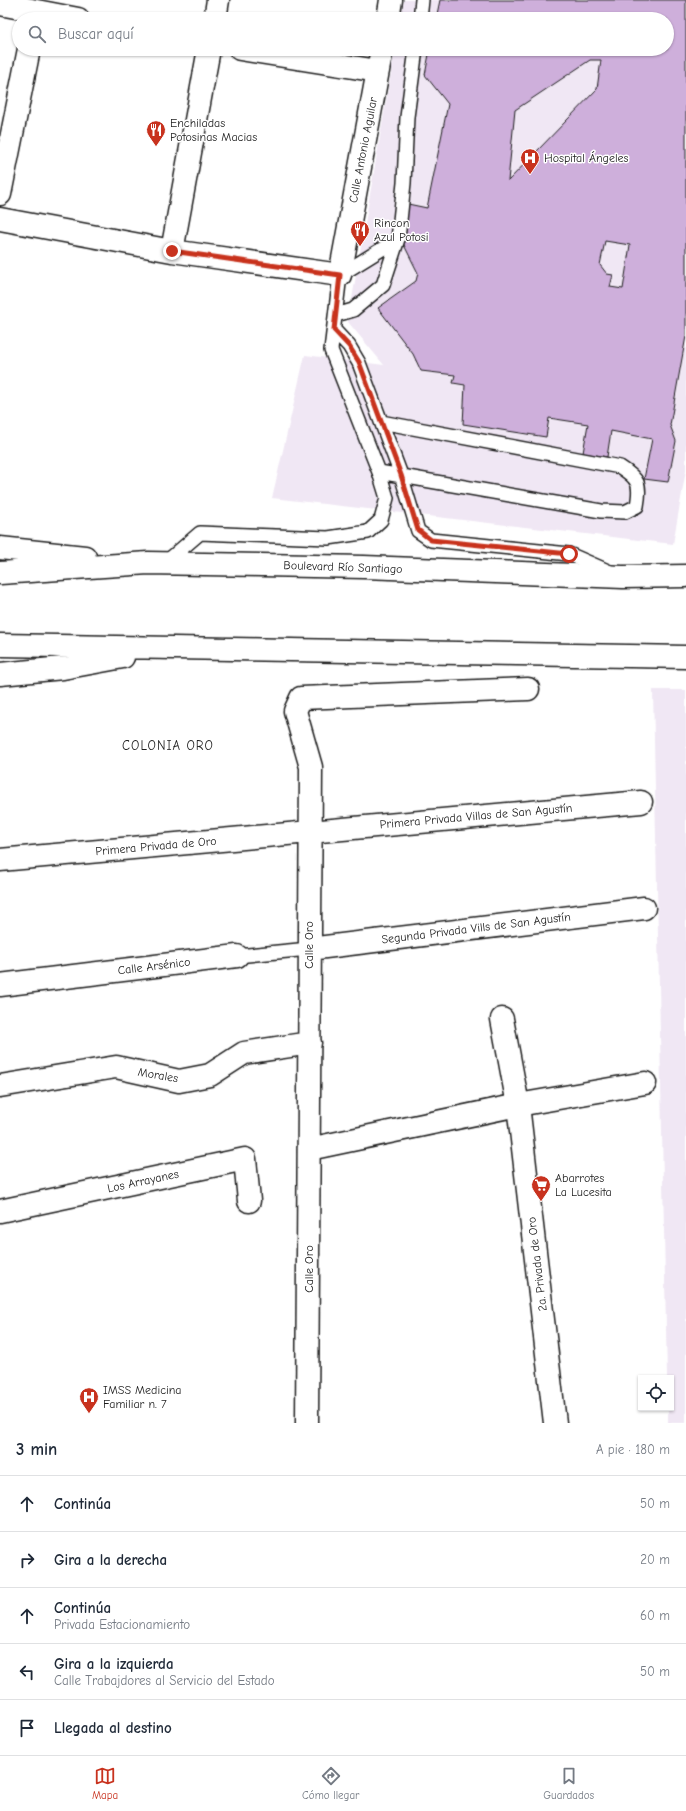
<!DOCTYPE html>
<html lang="es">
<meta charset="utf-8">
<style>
:root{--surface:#fff;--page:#f2f2f3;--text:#1f2937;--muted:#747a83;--line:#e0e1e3;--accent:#c8321e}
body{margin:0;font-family:"Comic Neue",sans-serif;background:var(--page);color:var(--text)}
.controls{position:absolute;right:12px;bottom:12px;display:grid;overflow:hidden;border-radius:0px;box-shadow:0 1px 3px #0004}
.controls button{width:36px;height:36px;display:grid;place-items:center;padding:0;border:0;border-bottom:1px solid var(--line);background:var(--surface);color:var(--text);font:20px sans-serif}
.stop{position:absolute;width:12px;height:12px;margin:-9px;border:3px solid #c8321e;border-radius:50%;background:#fff}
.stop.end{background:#c8321e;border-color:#fff;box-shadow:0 1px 4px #0008}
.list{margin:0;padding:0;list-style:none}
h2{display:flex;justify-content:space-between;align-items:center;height:52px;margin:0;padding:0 16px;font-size:17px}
h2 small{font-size:13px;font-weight:400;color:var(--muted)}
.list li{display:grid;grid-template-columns:26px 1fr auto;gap:12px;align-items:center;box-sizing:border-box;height:56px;padding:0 16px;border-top:1px solid var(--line)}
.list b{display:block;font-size:15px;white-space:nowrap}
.list p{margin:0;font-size:13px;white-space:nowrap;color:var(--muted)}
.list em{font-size:13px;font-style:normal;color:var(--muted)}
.icon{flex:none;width:22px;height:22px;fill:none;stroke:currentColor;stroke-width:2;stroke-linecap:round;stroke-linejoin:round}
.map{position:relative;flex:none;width:686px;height:1423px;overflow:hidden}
.search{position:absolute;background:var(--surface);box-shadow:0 1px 3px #0004;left:12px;right:12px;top:12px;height:44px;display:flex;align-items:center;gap:10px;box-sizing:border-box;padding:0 14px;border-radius:22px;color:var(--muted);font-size:15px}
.sheet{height:332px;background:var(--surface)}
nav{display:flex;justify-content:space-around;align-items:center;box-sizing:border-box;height:56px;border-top:1px solid var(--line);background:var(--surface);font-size:11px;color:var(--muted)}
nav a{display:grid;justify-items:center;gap:2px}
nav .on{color:var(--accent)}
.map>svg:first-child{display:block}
.built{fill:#f0e7f4}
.building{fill:#ceafdb;stroke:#1c1c1c;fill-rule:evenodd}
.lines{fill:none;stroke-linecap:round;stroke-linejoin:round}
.service-casing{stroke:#1c1c1c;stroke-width:16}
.minor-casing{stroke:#1c1c1c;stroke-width:25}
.primary-casing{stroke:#1c1c1c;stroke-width:25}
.service{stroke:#fff;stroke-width:13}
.minor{stroke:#fff;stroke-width:22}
.primary{stroke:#fff;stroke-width:22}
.route{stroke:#c8321e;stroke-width:5}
.labels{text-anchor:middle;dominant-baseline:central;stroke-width:3;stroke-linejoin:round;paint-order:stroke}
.poi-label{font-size:12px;fill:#1c1c1c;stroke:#fff;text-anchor:start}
.street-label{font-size:12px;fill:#1c1c1c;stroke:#fff}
.neighbourhood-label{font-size:13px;letter-spacing:1px;fill:#1c1c1c;stroke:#fff}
</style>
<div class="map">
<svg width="686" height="1423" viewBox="0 0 686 1423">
<rect width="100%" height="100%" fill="#fff"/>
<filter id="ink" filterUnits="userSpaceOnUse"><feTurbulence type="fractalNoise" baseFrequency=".025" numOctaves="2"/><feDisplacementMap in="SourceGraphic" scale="8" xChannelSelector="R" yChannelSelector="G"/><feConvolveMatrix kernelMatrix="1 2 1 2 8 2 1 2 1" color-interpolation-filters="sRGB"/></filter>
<g filter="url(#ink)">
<path class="built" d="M404,0H686V470L673,544L272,498L305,355L384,365L348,322L395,49H667V19H400Z
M653,690H686V1423H668V1408H671V1378H667Z"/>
<path class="building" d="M440,0H686V336L670,425L676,441L668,482L644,479L652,439L611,431L607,457L583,453L588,424L549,418L546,437L463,424L465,385L453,383L455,375L421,371L413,354L378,308L416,281L418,273L401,239L408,204L427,208L448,104L425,75L430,49H667V19H436ZM590,60H601L597,89L508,181L515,110ZM605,241L630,245L623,289L610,287L613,275L607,274L600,265Z"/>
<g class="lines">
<defs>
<path id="service" d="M420,19L422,0
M336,315L353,310L383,285L398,239L404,183L407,117L416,49
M334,330L349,346L359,363L401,475L418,531L431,540L569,554L610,572
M379,472L601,511L625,512L637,506C641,484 639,479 620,467L381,422
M165,563L200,533L328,538L368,532L381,520L387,498L379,472L331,350L340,275L398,239
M237,956L309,949"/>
<path id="minor" d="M0,4L78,19
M215,19L218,0
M388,19L391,0
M240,49L378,71
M0,194L29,49
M0,219L172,251L340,275L382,49
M172,251L209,49
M0,860L641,802
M309,949L644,908
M0,985L237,956
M502,1019L518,1105L555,1423
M0,1086L116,1067L179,1081L210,1075L244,1053L310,1043
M309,1149L518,1105L645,1083
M0,1211L245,1159L249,1201
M307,1423L311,767L295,711L301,698L528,689"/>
<path id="primary" d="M0,548L85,557
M0,573L148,563L364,567L623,577L686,576
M0,645L686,657
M0,674L63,668L123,657"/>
</defs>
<use href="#service" class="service-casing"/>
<use href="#minor" class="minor-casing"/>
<use href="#primary" class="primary-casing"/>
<use href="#service" class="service"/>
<use href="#minor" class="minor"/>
<use href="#primary" class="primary"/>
</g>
</g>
<g class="lines" filter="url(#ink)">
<path class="route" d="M172,251L340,275L334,330L349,346L359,362L401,475L418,530L431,540L569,554"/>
</g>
<defs>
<symbol id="restaurant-pin" viewBox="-11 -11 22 30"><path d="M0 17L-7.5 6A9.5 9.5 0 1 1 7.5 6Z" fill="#c8321e" stroke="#fff"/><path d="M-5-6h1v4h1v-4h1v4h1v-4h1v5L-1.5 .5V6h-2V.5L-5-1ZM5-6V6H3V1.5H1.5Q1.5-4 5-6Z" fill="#fff"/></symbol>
<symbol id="hospital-pin" viewBox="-11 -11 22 30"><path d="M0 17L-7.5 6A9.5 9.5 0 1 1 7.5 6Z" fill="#c8321e" stroke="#fff"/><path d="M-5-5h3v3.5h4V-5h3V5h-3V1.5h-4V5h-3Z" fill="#fff"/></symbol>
<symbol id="supermarket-pin" viewBox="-11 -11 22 30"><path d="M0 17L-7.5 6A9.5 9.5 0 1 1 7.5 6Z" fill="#c8321e" stroke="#fff"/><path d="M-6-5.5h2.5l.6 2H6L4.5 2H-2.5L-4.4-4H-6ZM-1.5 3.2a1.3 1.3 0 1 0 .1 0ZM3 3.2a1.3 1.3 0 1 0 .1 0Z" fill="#fff"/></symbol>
</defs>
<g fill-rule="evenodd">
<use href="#restaurant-pin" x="145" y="119" width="22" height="30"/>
<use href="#hospital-pin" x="519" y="147" width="22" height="30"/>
<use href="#restaurant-pin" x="349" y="219" width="22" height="30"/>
<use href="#supermarket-pin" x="530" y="1174" width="22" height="30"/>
<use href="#hospital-pin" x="78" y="1386" width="22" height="30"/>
</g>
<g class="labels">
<g class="poi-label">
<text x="170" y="123">Enchiladas<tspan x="170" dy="14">Potosinas Macias</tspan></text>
<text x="544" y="158">Hospital Ángeles</text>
<text x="374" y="223">Rincon<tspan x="374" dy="14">Azul Potosi</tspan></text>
<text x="555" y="1178">Abarrotes<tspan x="555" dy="14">La Lucesita</tspan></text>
<text x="103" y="1390">IMSS Medicina<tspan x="103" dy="14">Familiar n. 7</tspan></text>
</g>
<g class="street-label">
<text transform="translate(363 150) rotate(-79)">Calle Antonio Aguilar</text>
<text transform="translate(343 567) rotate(2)">Boulevard Río Santiago</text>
<text transform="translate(476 816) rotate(-5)">Primera Privada Villas de San Agustín</text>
<text transform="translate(156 846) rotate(-5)">Primera Privada de Oro</text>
<text transform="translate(476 928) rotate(-7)">Segunda Privada Vills de San Agustín</text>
<text transform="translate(309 945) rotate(-90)">Calle Oro</text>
<text transform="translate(154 966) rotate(-7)">Calle Arsénico</text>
<text transform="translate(158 1075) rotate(10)">Morales</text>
<text transform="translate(143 1181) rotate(-12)">Los Arrayanes</text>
<text transform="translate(537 1264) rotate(-97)">2a. Privada de Oro</text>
<text transform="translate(309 1269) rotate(-90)">Calle Oro</text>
</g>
<g class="neighbourhood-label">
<text x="168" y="745">COLONIA ORO</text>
</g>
</g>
</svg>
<div class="controls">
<button><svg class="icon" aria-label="locate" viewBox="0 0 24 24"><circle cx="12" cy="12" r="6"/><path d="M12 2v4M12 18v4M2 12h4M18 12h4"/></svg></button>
</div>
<div class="stop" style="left:569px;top:554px"></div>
<div class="stop end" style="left:172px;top:251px"></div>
<div class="search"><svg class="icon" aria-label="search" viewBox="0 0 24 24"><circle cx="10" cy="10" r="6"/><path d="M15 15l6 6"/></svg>Buscar aquí</div>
</div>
<section class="sheet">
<h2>3 min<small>A pie · 180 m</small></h2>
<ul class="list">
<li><svg class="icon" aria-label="ahead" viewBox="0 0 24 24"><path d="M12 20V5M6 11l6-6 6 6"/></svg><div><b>Continúa</b></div><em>50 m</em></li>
<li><svg class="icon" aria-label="right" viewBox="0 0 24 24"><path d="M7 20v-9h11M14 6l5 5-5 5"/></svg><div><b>Gira a la derecha</b></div><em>20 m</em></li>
<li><svg class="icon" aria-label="ahead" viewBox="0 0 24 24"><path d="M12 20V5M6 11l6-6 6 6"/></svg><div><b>Continúa</b><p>Privada Estacionamiento</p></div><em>60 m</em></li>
<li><svg class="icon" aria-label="left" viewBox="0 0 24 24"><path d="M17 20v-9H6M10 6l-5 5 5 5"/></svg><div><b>Gira a la izquierda</b><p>Calle Trabajdores al Servicio del Estado</p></div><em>50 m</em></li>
<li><svg class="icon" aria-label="arrive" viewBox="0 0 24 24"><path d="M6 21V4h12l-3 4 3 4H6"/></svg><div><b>Llegada al destino</b></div></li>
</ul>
</section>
<nav>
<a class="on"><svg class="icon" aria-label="map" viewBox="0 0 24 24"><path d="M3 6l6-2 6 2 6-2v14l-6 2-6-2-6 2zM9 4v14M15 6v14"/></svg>Mapa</a>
<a><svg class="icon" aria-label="directions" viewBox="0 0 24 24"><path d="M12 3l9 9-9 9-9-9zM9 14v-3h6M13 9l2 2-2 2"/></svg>Cómo llegar</a>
<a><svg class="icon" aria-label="saved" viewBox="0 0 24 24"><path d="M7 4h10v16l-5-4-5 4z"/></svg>Guardados</a>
</nav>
